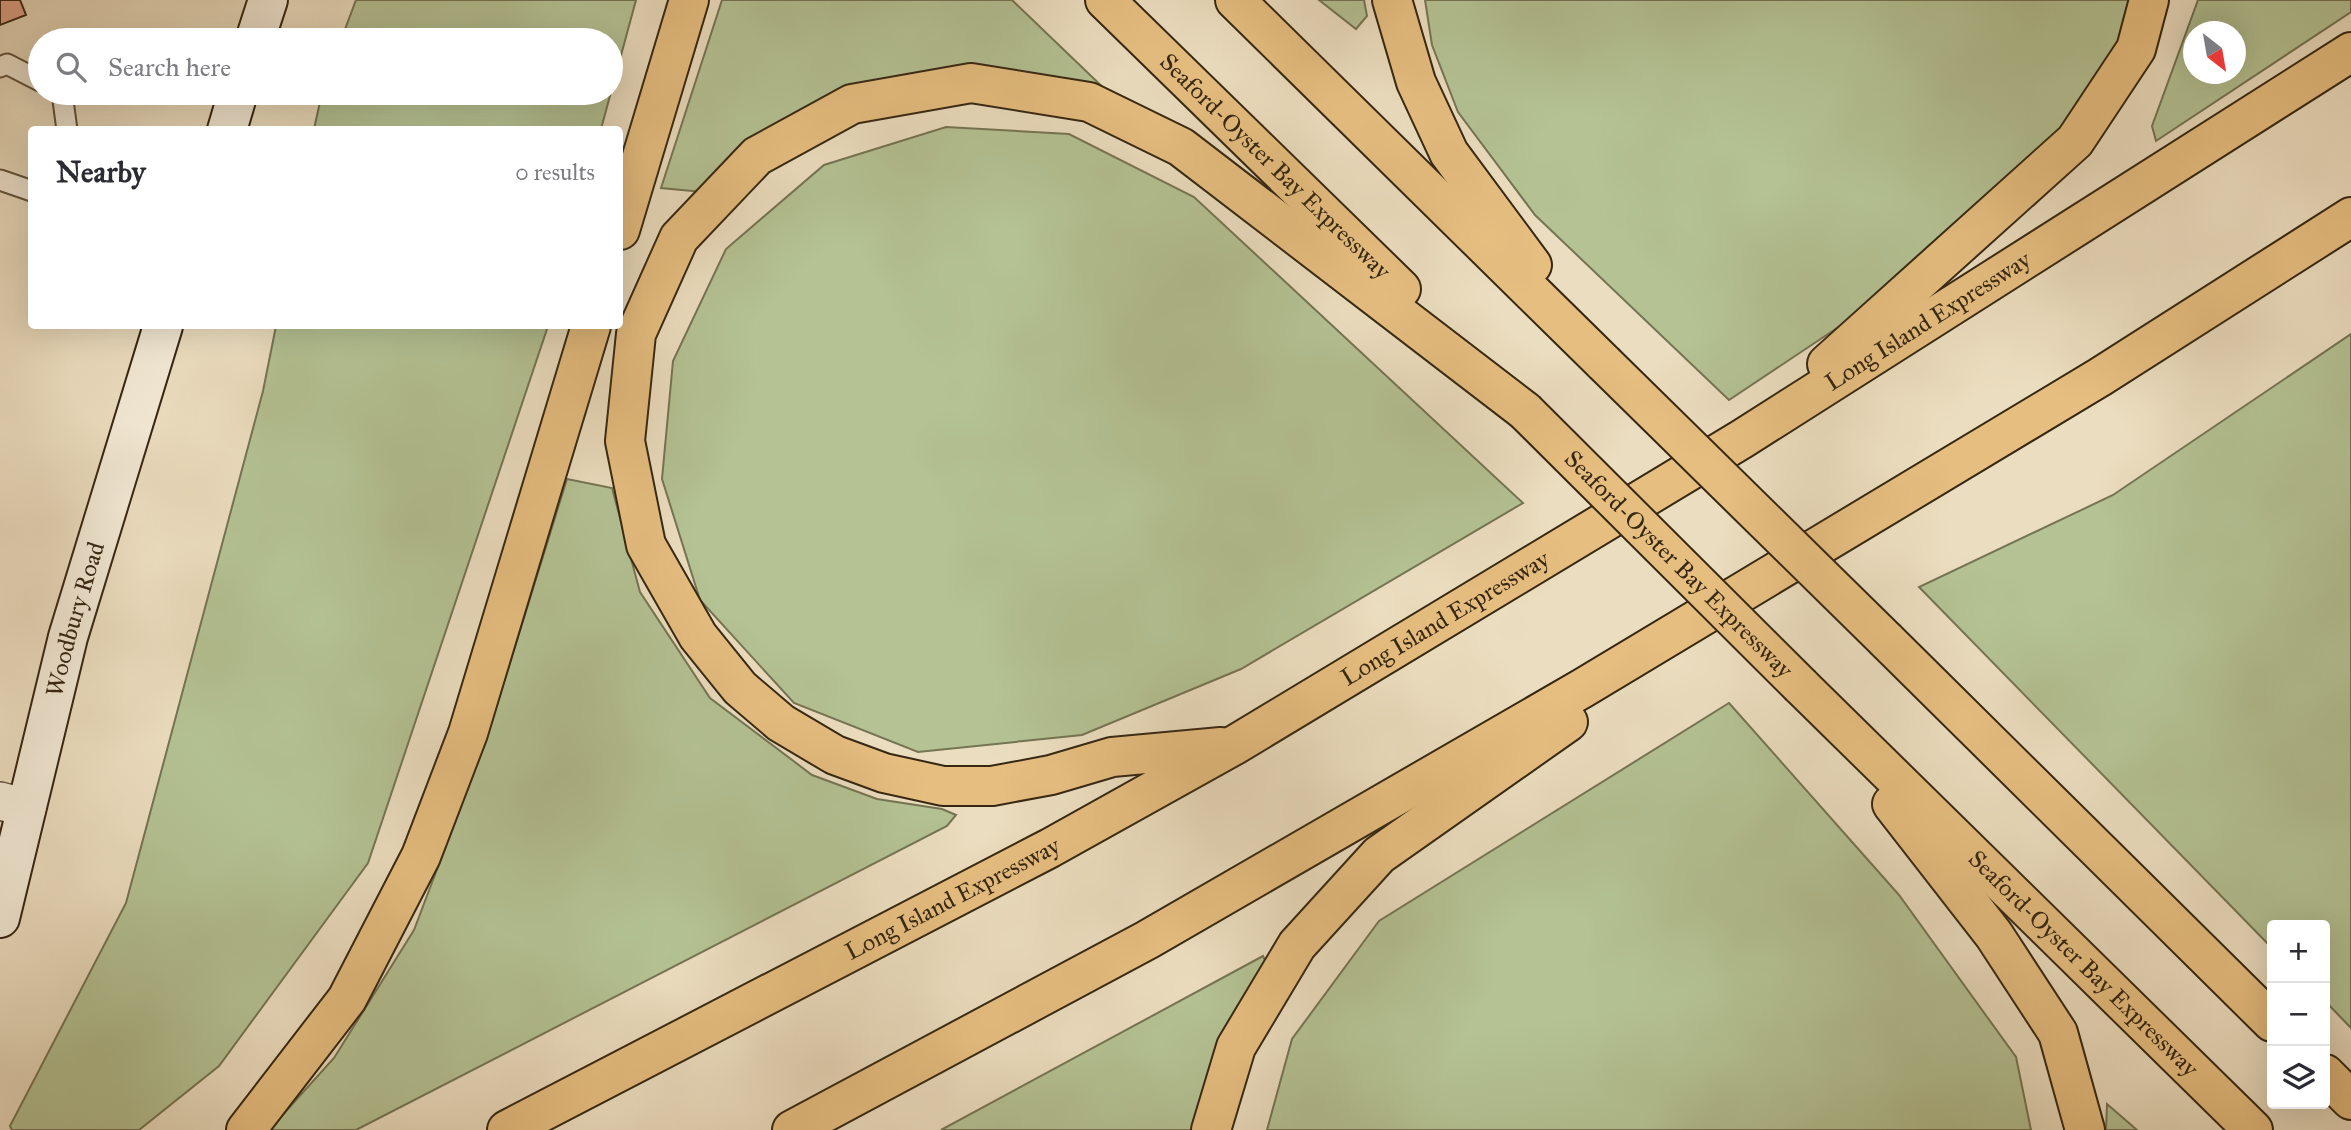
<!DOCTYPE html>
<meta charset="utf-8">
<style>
:root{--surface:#fff;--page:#f2f2f3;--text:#2b2b33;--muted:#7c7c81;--line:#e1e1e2}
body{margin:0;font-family:"IM FELL Great Primer",serif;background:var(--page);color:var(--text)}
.controls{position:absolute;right:21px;bottom:21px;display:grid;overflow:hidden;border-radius:7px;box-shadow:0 7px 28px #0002}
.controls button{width:63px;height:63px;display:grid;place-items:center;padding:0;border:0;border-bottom:2px solid var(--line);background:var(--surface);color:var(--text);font:35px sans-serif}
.compass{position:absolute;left:2183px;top:21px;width:63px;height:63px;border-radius:50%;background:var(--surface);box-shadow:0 7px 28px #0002;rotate:149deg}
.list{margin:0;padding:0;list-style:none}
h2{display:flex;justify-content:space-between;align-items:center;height:91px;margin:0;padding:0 28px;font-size:30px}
h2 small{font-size:23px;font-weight:400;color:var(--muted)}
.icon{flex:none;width:38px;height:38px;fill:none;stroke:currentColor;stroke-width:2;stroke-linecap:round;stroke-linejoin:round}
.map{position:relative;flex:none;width:2351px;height:1130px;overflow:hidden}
.search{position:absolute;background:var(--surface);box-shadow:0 7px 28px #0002;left:28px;top:28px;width:595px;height:77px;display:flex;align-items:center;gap:18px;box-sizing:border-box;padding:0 24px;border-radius:38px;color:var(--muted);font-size:26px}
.panel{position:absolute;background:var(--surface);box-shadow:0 7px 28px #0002;left:28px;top:126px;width:595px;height:203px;border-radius:7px}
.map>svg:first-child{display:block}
.green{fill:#b4c294;stroke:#757453;stroke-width:2;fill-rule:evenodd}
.building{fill:#e2a58b;stroke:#362712;stroke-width:2}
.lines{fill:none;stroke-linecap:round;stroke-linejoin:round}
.service-casing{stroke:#63543d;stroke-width:23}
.minor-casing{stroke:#63543d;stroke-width:40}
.secondary-casing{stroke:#362712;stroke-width:42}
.motorway-casing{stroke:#362712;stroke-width:42}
.service{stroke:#f2e9d5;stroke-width:19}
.minor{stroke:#f2e9d5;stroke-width:37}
.secondary{stroke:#f2e9d5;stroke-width:38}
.motorway{stroke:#e6be80;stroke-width:38}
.motorway-bridge-casing{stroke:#362712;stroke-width:42;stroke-linecap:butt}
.motorway-bridge{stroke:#e6be80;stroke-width:38}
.labels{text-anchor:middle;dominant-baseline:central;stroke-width:7;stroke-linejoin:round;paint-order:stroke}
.street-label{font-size:24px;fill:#362712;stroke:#f2e9d5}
</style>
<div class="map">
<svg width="2351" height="1130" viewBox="0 0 2351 1130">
<rect width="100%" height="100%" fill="#ebddbf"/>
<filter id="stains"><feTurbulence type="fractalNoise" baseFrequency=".00286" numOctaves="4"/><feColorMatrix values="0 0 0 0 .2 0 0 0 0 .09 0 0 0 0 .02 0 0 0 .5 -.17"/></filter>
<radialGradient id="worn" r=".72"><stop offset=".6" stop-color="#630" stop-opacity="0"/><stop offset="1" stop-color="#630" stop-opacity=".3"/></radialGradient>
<path class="green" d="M356,0H636L601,129H314L322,93H611V40H341Z
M722,0H1012L1114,98L964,71L703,192L661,188Z
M1319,0H1364L1367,16L1356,29Z
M1425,0H2130L2122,35L2060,139L1858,314L1729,400L1535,215L1458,112L1432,45Z
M2198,0H2351V12L2156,141L2152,126ZM2194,32H2236V74H2194Z
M946,127L1069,134L1194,197L1523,503L1241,669L1082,735L918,752L794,703L700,600L662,479L673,361L726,249L824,165Z
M276,326H548L368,863L219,1066L139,1130H12L10,1126L126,903L263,391Z
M2351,334V1028L2325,1001V925H2272V948L1919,587L2113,495Z
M567,479L612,488L640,592L710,698L812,775L877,799L942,809L956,815L947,826L356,1130H269L334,1058L414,930L486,740Z
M1729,703L1899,895L2016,1057L2031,1130H1267L1292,1039L1379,921Z
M1263,956L1270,971L1193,1130H941Z
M2107,1104L2137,1130H2106Z"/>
<path class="building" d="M0,0H20L26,15L0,25Z"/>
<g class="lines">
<defs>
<path id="service" d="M0,67L7,64L40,81
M62,93L67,130
M0,180L32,191"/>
<path id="minor" d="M0,801L27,808"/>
<g id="secondary">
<path d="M255,40L268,0"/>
<path d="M227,130L238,93"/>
<path id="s1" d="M0,918L68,637L163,326"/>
</g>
<g id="motorway">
<path id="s2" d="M1105,0L1401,289"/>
<path d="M1235,0L1604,363"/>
<path d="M1392,0L1416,82L1449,153L1532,265"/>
<path d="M620,230L689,0"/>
<path d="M1827,364L2075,141L2136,49L2149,0"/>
<path d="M1886,640L2272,1022"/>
<path id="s3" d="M1801,686L2253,1130"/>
<path d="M1221,747L1112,757L1051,775L992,786H943L884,773L835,755L781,723L740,688L698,636L646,545L625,441L636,334L679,238L757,156L852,104L971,83L1089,102L1181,147L1525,411"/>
<path d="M1892,804L1994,935L2058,1033L2085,1130"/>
<path d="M2325,1074L2351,1100"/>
<path d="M246,1130L347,999L421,856L468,733L591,326"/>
<path id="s4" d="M507,1130L1050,848L1233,746L1742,439L2351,52"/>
<path d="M792,1130L1147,940L1583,688L2100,377L2351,217"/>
<path d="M1211,1130L1236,1047L1297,945L1379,855L1568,722"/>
</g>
</defs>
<use href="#service" class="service-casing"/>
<use href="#minor" class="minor-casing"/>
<use href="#secondary" class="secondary-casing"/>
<use href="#motorway" class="motorway-casing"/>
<use href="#service" class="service"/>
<use href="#minor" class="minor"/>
<use href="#secondary" class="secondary"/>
<use href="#motorway" class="motorway"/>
<defs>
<g id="motorway-bridge">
<path d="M1604,363L1886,640"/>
<path id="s5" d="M1525,411L1801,686"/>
</g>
</defs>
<use href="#motorway-bridge" class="motorway-bridge-casing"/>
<use href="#motorway-bridge" class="motorway-bridge"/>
</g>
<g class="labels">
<g class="street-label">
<text stroke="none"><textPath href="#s2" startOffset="238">Seaford-Oyster Bay Expressway</textPath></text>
<text stroke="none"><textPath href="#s4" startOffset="1636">Long Island Expressway</textPath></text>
<text stroke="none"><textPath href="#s5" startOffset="217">Seaford-Oyster Bay Expressway</textPath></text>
<text stroke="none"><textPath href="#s4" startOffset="1069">Long Island Expressway</textPath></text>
<text stroke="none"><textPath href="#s1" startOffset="308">Woodbury Road</textPath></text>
<text stroke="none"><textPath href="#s4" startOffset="502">Long Island Expressway</textPath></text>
<text stroke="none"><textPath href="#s3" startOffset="396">Seaford-Oyster Bay Expressway</textPath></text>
</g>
</g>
<rect width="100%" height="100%" filter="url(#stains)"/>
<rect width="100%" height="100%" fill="url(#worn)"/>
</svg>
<div class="controls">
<button>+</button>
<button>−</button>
<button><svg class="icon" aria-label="layers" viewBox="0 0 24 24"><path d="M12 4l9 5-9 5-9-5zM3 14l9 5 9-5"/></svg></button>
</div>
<svg class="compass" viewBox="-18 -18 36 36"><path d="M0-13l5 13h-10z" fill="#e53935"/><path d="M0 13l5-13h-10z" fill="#7c7c81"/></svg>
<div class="search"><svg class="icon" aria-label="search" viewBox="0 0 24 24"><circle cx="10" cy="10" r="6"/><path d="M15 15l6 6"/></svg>Search here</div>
<section class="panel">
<h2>Nearby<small>0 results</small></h2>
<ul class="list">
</ul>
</section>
</div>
